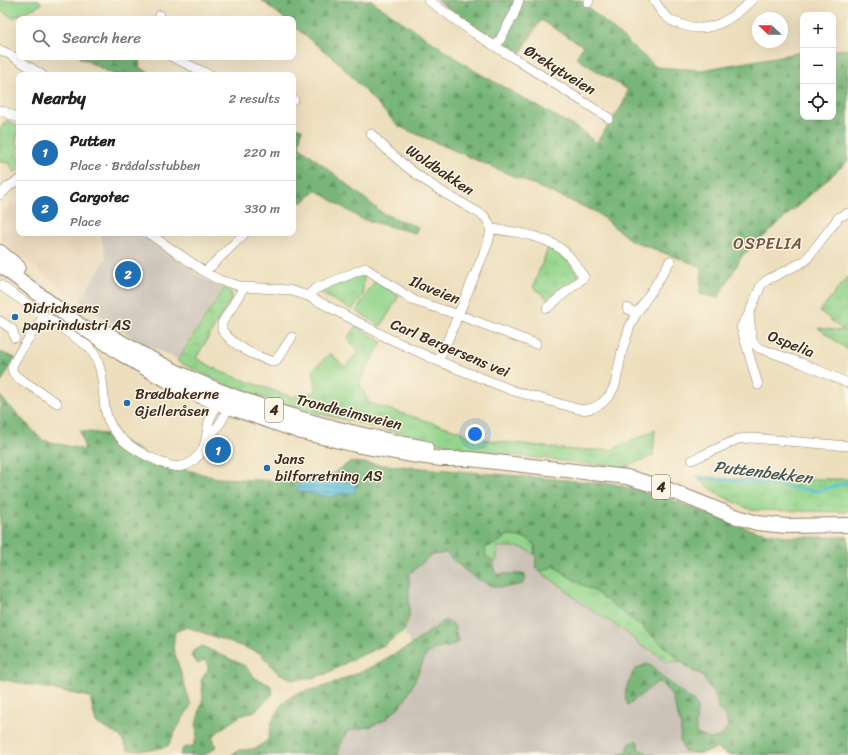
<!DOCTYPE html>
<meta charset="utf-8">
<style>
:root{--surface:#fff;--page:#f2f2f2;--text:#202124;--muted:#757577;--line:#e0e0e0;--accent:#1f6fb2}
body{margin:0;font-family:Sriracha,sans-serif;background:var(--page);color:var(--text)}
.controls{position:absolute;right:12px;top:12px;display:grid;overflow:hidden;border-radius:8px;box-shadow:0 4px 16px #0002}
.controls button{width:36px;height:36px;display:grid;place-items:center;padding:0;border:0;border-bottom:1px solid var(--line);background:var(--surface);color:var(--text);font:20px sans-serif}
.compass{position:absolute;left:752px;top:12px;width:36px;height:36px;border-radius:50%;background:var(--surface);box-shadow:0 4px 16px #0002;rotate:292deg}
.you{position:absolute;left:475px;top:434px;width:14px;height:14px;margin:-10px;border:3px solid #fff;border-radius:50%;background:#1a73e8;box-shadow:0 0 0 6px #1a73e833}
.badge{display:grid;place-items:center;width:26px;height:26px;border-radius:50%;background:var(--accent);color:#fff;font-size:13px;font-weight:700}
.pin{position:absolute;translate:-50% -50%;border:2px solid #fff;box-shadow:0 1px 4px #0006}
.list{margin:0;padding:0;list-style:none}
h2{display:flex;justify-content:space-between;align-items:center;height:52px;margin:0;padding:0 16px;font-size:17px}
h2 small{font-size:13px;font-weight:400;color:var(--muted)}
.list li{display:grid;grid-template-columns:26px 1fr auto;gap:12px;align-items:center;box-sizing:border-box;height:56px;padding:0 16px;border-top:1px solid var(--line)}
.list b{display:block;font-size:15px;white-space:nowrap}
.list p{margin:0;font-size:13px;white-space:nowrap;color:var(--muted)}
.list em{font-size:13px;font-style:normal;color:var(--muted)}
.icon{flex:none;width:22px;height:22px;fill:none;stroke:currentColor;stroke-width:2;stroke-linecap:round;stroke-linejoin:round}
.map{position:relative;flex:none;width:848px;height:755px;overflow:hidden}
.search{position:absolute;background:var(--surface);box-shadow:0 4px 16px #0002;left:16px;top:16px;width:280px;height:44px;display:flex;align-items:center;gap:10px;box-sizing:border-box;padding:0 14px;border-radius:8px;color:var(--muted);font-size:15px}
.panel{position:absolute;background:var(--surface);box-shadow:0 4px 16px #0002;left:16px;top:72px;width:280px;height:164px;border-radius:8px}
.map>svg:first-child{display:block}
.built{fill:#e5d1b4}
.industrial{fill:#cbc3b8}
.grass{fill:url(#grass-tufts);stroke:#688056}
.forest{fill:url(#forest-firs);stroke:#59704b}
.park{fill:url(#park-crowns);stroke:#688056}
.garden{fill:#94d58d;stroke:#688056}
.water{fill:url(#water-rules);stroke:#4d767e}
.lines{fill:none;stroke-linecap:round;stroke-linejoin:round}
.stream{stroke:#5fc1dd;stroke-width:2.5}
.minor-casing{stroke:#94846e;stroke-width:10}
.trunk-casing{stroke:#94846e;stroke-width:16}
.minor{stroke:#fff;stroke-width:9}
.trunk{stroke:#fff;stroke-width:14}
.poi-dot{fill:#1f6fb2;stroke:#fcf5e5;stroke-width:1.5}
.labels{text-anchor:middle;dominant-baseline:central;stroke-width:3;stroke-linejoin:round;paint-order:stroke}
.shield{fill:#fcf5e5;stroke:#75675a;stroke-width:1}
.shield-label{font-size:14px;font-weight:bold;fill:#3b2a1e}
.street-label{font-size:15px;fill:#3b2a1e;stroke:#fcf5e5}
.poi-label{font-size:15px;fill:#3b2a1e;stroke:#fcf5e5;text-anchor:start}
.neighbourhood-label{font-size:16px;letter-spacing:1px;fill:#785442;stroke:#fcf5e5}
.water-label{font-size:16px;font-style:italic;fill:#465757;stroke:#fcf5e5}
</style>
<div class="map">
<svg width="848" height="755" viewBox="0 0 848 755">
<defs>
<pattern id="grass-tufts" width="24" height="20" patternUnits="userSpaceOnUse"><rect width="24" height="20" fill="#94d58d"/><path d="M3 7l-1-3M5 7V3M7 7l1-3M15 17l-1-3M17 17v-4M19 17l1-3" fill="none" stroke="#80b779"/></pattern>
<pattern id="forest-firs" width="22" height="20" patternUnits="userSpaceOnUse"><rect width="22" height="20" fill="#77b678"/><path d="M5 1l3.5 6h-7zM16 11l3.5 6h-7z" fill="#639462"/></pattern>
<pattern id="park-crowns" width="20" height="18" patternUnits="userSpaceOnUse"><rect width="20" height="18" fill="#94d58d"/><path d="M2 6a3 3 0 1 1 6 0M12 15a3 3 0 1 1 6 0" fill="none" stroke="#80b779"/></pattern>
<pattern id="water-rules" width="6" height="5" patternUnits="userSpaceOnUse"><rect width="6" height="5" fill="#5fc1dd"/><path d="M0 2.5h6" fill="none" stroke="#509db3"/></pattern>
</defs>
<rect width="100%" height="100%" fill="#fcf5e5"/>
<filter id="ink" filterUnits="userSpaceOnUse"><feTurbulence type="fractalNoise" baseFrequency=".025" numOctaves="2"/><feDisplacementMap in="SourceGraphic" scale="8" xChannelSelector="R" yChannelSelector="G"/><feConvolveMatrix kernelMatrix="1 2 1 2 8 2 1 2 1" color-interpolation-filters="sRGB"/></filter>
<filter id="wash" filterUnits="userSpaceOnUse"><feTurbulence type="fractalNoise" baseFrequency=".012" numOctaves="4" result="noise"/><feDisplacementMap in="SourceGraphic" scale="16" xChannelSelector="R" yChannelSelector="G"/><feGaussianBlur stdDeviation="0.9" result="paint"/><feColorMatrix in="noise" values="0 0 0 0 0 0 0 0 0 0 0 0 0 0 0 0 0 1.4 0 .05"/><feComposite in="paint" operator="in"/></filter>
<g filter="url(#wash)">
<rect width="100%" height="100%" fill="#eddfbd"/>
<path class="built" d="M19,201V233H95L104,257L78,301L0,240V223L3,214L12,202L15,204Z"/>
<path class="industrial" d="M100,233H139L203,278L223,287L177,359L139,342L79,301L106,258Z
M497,547L521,548L531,550L534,555L536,568L540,572L560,585L581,603L626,632L641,646L652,650L666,662L681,661L692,671L701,674L717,699L718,709L725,715L728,726L722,736L710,739L697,734L695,726L698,715L653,667L629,705L659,681L671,694L681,725L680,740L684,751L692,755H338L342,741L348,731L372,726L404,702L414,683L426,655L434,649L448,647L445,620L411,645L404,631L409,617V574L432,555L446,553L452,559L486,584L524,574H494V562L497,559Z"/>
<path class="grass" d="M0,0H39L42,4L13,18L0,10Z
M7,120L19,127V132L15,144L19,145V171L13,172L10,163L0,162V129Z
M364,273L363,295L352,310L317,291Z
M224,288L231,292L232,298L196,358L221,372L291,397L316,392L313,370L330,353L345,367L359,351L347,338L357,326L382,342L359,382L369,403L459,431L472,438L572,450H611L655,430L653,456L622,468L469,450L317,413L241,392L177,361Z
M848,327V350L818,328L844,331Z
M698,479H848V512L751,510L720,495Z
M508,535L528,539L535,546L534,555C527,545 509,547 497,547V560L494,562L485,555L486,547L496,544Z
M554,566L574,580L594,591L641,626L681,661L666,662L652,650L641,646L626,632L581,603L560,585L540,572Z"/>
<path class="forest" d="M261,0H372L376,4L475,71L582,131L596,143L623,104L628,90L576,58L583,46L541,20L519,55L436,0H580L656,67L702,70L803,52V117H833V50L848,49V161L742,256L718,298L700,294L702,267L630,240L596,212L398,126L338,62L293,26V19H285Z
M79,57H142L139,67L154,75H114Z
M293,127L302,129L299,146L384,214L418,227L415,233L361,219L316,190L302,203L293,197Z
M0,352L15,358L0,384Z
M0,396L42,440L85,450L80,431L113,435L158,462L217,478L319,483L350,462L614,484L669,499L752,530L792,537H848V755H729L716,748C704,754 697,755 684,751L680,740L681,725L671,694L659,681L628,705C621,694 630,679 635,669L647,664L653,667L661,676L697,705C698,716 694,724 697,734L710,739L722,736L728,726L725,715L718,709L717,699L701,674L692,671L641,626L594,591L574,580L554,566L540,572L536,568L535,546L528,539L508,535L496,544L486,547L485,555L494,562L495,574H524L526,579L523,584C516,585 508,588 501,587C482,587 459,566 446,553L432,555L409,574V617L404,631L384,645L351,660L326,674L307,679H292L278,673L260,653L187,627L175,632L173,648L191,705L179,725L168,746L152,750H128L120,736L96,723L90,697L0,679Z
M445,620L454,625L458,642L448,647L434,649L426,655L414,683L404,702L385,720L372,726L348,731L342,741L338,755H231L239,750L255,749L268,740L272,721L284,702L295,694L326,686L365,670L411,645Z
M202,646L245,666L255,678L270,685L273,694L255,711L240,716L221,729L213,737L216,747L205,755H180L183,748L193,746L197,736L196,726L203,697L201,680L208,670V664L205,660L198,664L191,656L194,650Z
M636,740L638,742V749L649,754L655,755H618L626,752L629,745Z"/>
<path class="park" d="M549,245L564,256L579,277L549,300L533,287Z
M848,276V323L843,330L820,311Z"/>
<path class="garden" d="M375,281L399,296L381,326L356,311Z"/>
<path class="water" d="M334,477L356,482L355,492L329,497L296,491L300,482Z"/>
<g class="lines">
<path class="stream" d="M697,476L818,491L848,482"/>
</g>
</g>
<g filter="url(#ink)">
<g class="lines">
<defs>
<path id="minor" d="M428,0L474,33L609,118
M654,0C658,6 661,13 667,17C671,21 676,23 680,24C709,36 732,19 752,0
M588,3L589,0
M159,19L160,15
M496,47L514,14L519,0
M0,50L9,54L42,75
M172,57L210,75
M293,100H294
M0,110L19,118
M371,134C392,156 415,175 441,191C455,200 470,207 484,216C493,227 491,231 488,243L444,349L438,361
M0,195L9,186L19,180
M848,213L839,217L805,261L767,280L761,285L749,314L752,342L759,348L801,363L848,383
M491,229C514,231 551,237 567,254C574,261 578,269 584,277L547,308
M148,233L205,272L219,280L244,287L289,290L308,296L388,338L438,361L514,391L582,410L593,408L602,403L610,395L615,385L622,351L630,326L636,314L655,286L670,261
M205,272L245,233
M0,285L89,347C104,365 102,386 105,408C109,436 135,451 158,461C168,466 180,470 190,463C206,452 205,443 208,427C208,422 211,417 213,412C215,407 216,403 221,400
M244,287L222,323V330C233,346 256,357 275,362L292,337
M308,296L315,289L365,268L415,301L459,315L536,344
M627,308L636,314
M749,314L741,327L758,385
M44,316C38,325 13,359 12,368C12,372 14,374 17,377L57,403
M0,321L12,329L15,338
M207,439C216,429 227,417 228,403
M692,460L738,439L751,438L848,446"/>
<path id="trunk" d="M0,252L18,267
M0,265L81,326L120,353L157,375L191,392L217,403L301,432L356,445L418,456L442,459H470L627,477L667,489L731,515L757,523L786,526L848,525
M102,330C200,394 313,427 426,448"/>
</defs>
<use href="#minor" class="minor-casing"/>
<use href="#trunk" class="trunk-casing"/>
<use href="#minor" class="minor"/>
<use href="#trunk" class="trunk"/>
</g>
</g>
<g class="poi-dot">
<circle cx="15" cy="317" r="4"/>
<circle cx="127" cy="403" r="4"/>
<circle cx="267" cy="468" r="4"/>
</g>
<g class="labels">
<g class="shield">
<rect x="265" y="398" width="18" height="24" rx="3"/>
<rect x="652" y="475" width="18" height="24" rx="3"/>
</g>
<g class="shield-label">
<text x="274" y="410">4</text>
<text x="661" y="487">4</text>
</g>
<g class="street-label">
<text transform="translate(560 70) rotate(32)">Ørekytveien</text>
<text transform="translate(440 170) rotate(34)">Woldbakken</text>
<text transform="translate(435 290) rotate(22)">Ilaveien</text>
<text transform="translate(791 344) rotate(22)">Ospelia</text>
<text transform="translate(450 348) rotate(23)">Carl Bergersens vei</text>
<text transform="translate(349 412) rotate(14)">Trondheimsveien</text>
</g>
<g class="poi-label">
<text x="23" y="308">Didrichsens<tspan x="23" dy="17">papirindustri AS</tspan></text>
<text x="135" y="394">Brødbakerne<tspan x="135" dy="17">Gjelleråsen</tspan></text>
<text x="275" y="459">Jans<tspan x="275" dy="17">bilforretning AS</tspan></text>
</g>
<g class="neighbourhood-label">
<text x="768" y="243">OSPELIA</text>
</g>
<g class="water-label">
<text transform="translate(763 472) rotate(7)">Puttenbekken</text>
</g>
</g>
</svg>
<div class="controls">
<button>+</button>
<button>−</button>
<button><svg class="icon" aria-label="locate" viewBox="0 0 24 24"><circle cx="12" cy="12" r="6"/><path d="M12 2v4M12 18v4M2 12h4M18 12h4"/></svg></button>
</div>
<svg class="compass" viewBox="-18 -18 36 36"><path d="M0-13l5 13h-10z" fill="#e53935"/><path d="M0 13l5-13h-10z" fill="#757577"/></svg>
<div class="you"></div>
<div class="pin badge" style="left:218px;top:450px">1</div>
<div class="pin badge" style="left:128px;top:274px">2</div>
<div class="search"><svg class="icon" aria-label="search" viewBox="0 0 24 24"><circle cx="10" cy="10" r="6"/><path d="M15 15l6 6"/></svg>Search here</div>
<section class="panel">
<h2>Nearby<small>2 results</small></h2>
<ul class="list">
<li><span class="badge">1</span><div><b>Putten</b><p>Place · Brådalsstubben</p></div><em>220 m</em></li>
<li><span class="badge">2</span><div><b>Cargotec</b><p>Place</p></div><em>330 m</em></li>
</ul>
</section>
</div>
